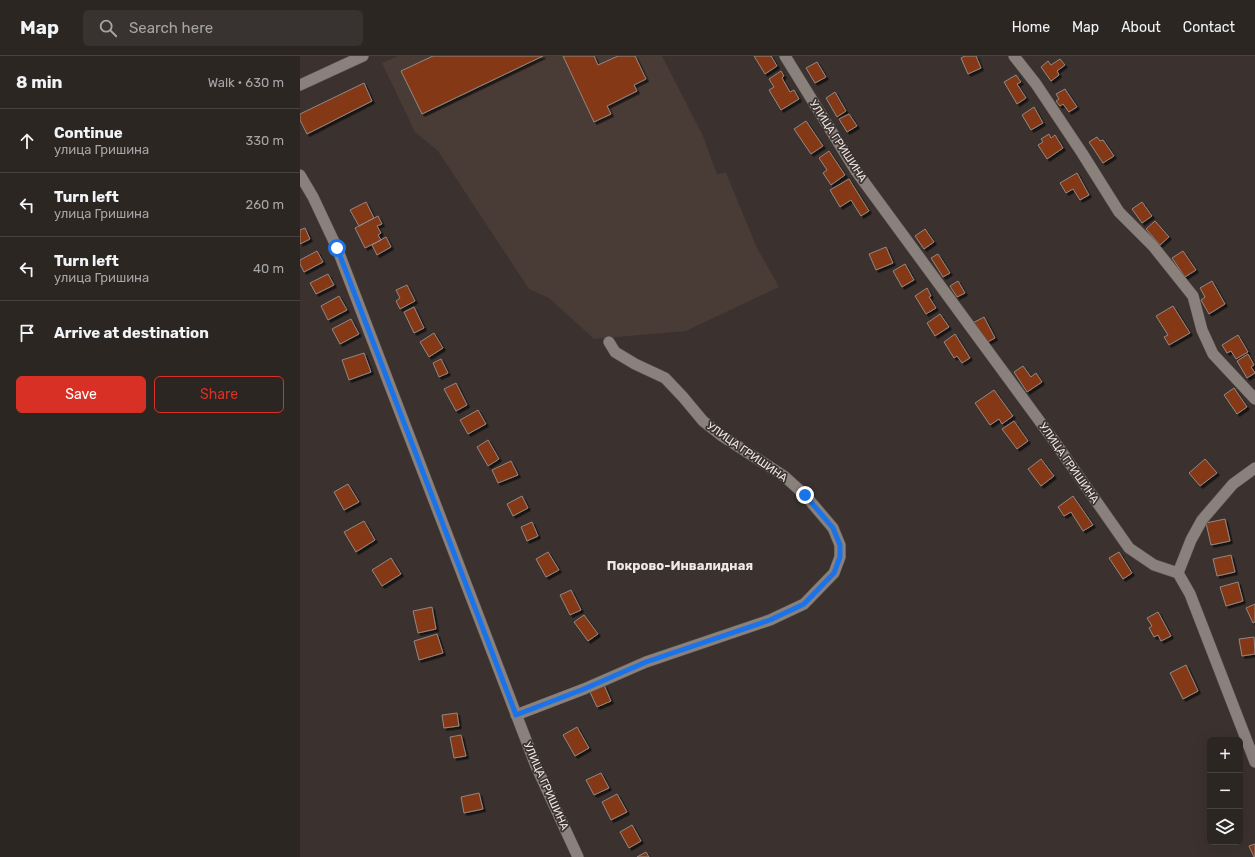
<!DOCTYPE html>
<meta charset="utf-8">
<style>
:root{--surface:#2c2623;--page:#383230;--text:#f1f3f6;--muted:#a6a5a6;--line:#484341;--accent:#d93025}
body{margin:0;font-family:Rubik,sans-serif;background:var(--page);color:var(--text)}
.controls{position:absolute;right:12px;bottom:12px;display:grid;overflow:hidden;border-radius:6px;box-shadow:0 4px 16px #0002}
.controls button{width:36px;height:36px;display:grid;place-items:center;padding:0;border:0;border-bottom:1px solid var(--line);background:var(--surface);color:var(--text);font:20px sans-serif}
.stop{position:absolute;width:12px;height:12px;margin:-9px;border:3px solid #1a73e8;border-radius:50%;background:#fff}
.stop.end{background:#1a73e8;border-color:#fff;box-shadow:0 1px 4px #0008}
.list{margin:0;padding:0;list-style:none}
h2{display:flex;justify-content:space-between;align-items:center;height:52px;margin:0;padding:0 16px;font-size:17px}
h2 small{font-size:13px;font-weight:400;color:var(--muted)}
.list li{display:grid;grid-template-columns:26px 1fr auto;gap:12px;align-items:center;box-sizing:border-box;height:64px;padding:0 16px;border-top:1px solid var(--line)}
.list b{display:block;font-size:15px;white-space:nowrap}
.list p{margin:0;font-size:13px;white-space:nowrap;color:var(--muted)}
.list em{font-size:13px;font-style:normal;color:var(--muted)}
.actions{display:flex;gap:8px;padding:12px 16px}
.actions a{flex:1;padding:9px 0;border:1px solid var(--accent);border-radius:6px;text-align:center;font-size:14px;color:var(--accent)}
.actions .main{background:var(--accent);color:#fff}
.icon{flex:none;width:22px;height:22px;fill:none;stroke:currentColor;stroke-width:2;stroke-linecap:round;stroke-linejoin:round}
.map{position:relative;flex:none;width:955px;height:801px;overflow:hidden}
header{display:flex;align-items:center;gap:24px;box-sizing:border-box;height:56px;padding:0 20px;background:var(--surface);border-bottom:1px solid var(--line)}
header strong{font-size:19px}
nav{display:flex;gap:22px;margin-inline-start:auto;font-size:14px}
.search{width:280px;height:36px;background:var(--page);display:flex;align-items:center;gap:10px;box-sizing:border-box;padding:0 14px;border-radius:6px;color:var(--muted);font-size:15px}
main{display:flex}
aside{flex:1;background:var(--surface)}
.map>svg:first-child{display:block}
.built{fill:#493b35}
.building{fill:#853915;stroke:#928883;filter:url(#shadow)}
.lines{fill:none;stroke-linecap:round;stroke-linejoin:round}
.minor-casing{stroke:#57504d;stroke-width:12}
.minor{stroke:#8a807c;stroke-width:11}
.route{stroke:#1a73e8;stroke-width:5}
.labels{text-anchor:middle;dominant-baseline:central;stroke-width:3.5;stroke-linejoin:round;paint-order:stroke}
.street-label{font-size:11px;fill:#eee8e6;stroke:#3b322f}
.quarter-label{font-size:13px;font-weight:bold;fill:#eee8e6;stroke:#3b322f}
</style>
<header>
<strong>Map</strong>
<div class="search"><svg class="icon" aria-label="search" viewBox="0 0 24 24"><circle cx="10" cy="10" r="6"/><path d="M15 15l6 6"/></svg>Search here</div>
<nav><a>Home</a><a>Map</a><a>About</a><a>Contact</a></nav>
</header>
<main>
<aside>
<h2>8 min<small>Walk · 630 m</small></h2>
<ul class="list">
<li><svg class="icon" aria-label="ahead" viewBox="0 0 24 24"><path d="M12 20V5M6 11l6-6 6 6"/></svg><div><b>Continue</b><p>улица Гришина</p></div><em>330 m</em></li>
<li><svg class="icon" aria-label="left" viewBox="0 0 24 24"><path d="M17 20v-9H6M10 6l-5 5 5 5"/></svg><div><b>Turn left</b><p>улица Гришина</p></div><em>260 m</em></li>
<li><svg class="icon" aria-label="left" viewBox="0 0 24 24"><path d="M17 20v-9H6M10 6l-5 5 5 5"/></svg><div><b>Turn left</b><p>улица Гришина</p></div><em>40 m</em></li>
<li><svg class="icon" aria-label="arrive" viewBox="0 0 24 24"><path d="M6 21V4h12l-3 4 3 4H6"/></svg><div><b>Arrive at destination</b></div></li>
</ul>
<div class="actions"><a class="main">Save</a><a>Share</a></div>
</aside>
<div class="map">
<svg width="955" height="801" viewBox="0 0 955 801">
<defs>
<filter id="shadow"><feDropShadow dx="2.5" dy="2.5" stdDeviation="0" flood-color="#0009"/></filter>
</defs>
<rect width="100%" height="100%" fill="#3b322f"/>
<path class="built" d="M98,0H362L403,80L417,118L426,117L457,192L479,231L386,275L294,283L249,242L229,233L138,95L115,76L82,7Z"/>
<path class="building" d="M133,0H243L122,58L101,15Z
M263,0H294L298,9L318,0H335L346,23L334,29L337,35L307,50L311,58L294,66Z
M454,0H471L477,10L465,18Z
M665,0H676L681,12L668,18L661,2Z
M760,3L765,9L757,15L759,19L751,25L741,11L748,5L751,9Z
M517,6L526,21L515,27L506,12Z
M481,15L484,20L482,22L490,36L494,34L499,43L481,54L469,34L474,31L469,23Z
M716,19L721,26L717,28L726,42L717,48L704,26Z
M64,27L72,45L7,78L0,64V58Z
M765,33L777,51L769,56L763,48L760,50L756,45L759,43L756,38Z
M535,36L546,55L537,61L526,42Z
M734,51L743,67L731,74L722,59Z
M549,58L557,70L547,76L539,63Z
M506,65L523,90L511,98L494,73Z
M749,78L751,82L755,79L763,92L747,103L738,89L743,86L741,83Z
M797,81L800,85L803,84L814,100L803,107L789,86Z
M529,95L545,119L531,129L523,117L527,114L519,102Z
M777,117L789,139L780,144L773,133L766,137L760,127Z
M549,123L569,155L561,160L551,144L540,151L530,134Z
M66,146L74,162L59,170L50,154Z
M842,146L852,160L842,167L832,153Z
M78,160L82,168L77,170L81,177L78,179L81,184L65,192L55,172Z
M855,165L869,181L860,189L846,173Z
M5,172L10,183L0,188V174Z
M625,173L634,186L624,193L615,180Z
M86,181L91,191L77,199L72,189Z
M586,191L593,207L576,214L569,198Z
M17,195L23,206L4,216L0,208V204Z
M883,195L896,214L885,221L872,202Z
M638,198L650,217L643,221L631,202Z
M605,208L614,224L602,231L593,215Z
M28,218L34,229L16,238L10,227Z
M658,225L665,237L657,241L650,230Z
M912,225L925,248L909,258L901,244L905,241L900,232Z
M107,229L115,245L100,253L96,245L100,242L96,234Z
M627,232L631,240L629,241L636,252L626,258L615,240Z
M39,240L47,254L28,264L21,250Z
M873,250L890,277L869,289L864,281L868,279L856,260Z
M114,251L124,272L114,277L104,256Z
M640,258L649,271L635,280L627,267Z
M684,261L695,282L682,289L671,268Z
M51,263L59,278L40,288L32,273Z
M134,277L143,292L129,301L120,286Z
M655,278L670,302L662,307L657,300L654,302L644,286Z
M938,279L948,296L936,303L931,295L927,297L922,289Z
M64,297L71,316L49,324L42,304Z
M948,298L954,309L951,311L955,317L947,322L937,305Z
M141,303L148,317L139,321L133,307Z
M723,310L731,321L736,317L742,326L727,336L714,316Z
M156,327L167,349L156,355L144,333Z
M934,332L947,351L937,358L924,339Z
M694,334L713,360L702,368L699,363L690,369L675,347Z
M178,354L186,368L168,378L160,364Z
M714,365L728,385L717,393L702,373Z
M188,384L199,403L188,410L177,391Z
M741,403L754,420L741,430L728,413Z
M905,403L917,417L900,430L889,417Z
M211,405L218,419L198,427L192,414Z
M48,428L59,446L44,454L34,436Z
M222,440L228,452L213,460L207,448Z
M773,440L793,469L783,475L771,456L764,460L758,451Z
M925,463L930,485L911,489L906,467Z
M64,465L75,484L56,496L44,476Z
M232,466L238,480L227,485L221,471Z
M248,496L259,514L246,521L236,503Z
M819,496L832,517L823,523L809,502Z
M931,499L935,516L917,520L913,503Z
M91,502L101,518L82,530L72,514Z
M938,526L943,545L926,550L920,531Z
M271,534L281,554L270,559L260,539Z
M955,548V566L953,567L946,552Z
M132,551L136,573L118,577L113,555Z
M858,556L871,580L861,585L858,579L854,581L849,572L852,570L847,562Z
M284,559L298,578L288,585L274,566Z
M137,578L143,597L119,604L114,585Z
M954,581L955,598L942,600L939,583Z
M886,609L898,635L883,643L870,617Z
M304,629L311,645L297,651L290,636Z
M157,657L159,670L144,672L142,659Z
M277,671L289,692L275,700L263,679Z
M161,679L166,700L154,702L150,681Z
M301,717L309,732L294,739L286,724Z
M179,737L183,753L164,757L161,741Z
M317,738L327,756L311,764L302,746Z
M332,769L341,785L329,792L320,776Z
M955,788V801H954L949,790Z
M346,796L349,801H337Z"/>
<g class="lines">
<defs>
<path id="minor" d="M485,0L556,115L752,382L829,492L854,509L878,517L890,538L955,706
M714,0L736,28L782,97L819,156L853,190L893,240L902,274L913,298L955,343
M0,29L63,0
M0,119L13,141L37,192L236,710L278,801
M878,517L891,484L902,464L933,428L955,412
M216,659L284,633L346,606L470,564L504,548L534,517L540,501V489L533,472L505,439L484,420L422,380L403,365L383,341L365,322L335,308L315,296L309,286"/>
</defs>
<use href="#minor" class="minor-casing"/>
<use href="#minor" class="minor"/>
</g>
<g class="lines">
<path class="route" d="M37,192L216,659L284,633L346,606L470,564L504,548L534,517L540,501V489L533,472L505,439"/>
</g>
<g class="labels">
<g class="street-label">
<text transform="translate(538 85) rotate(57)">УЛИЦА ГРИШИНА</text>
<text transform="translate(447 396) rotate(35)">УЛИЦА ГРИШИНА</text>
<text transform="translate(769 407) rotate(55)">УЛИЦА ГРИШИНА</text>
<text transform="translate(246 730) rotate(66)">УЛИЦА ГРИШИНА</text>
</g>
<g class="quarter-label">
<text x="380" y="509">Покрово-Инвалидная</text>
</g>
</g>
</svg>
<div class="controls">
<button>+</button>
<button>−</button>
<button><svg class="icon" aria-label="layers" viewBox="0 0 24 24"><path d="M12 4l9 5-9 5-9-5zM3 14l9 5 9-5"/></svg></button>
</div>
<div class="stop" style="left:37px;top:192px"></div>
<div class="stop end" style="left:505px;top:439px"></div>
</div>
</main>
